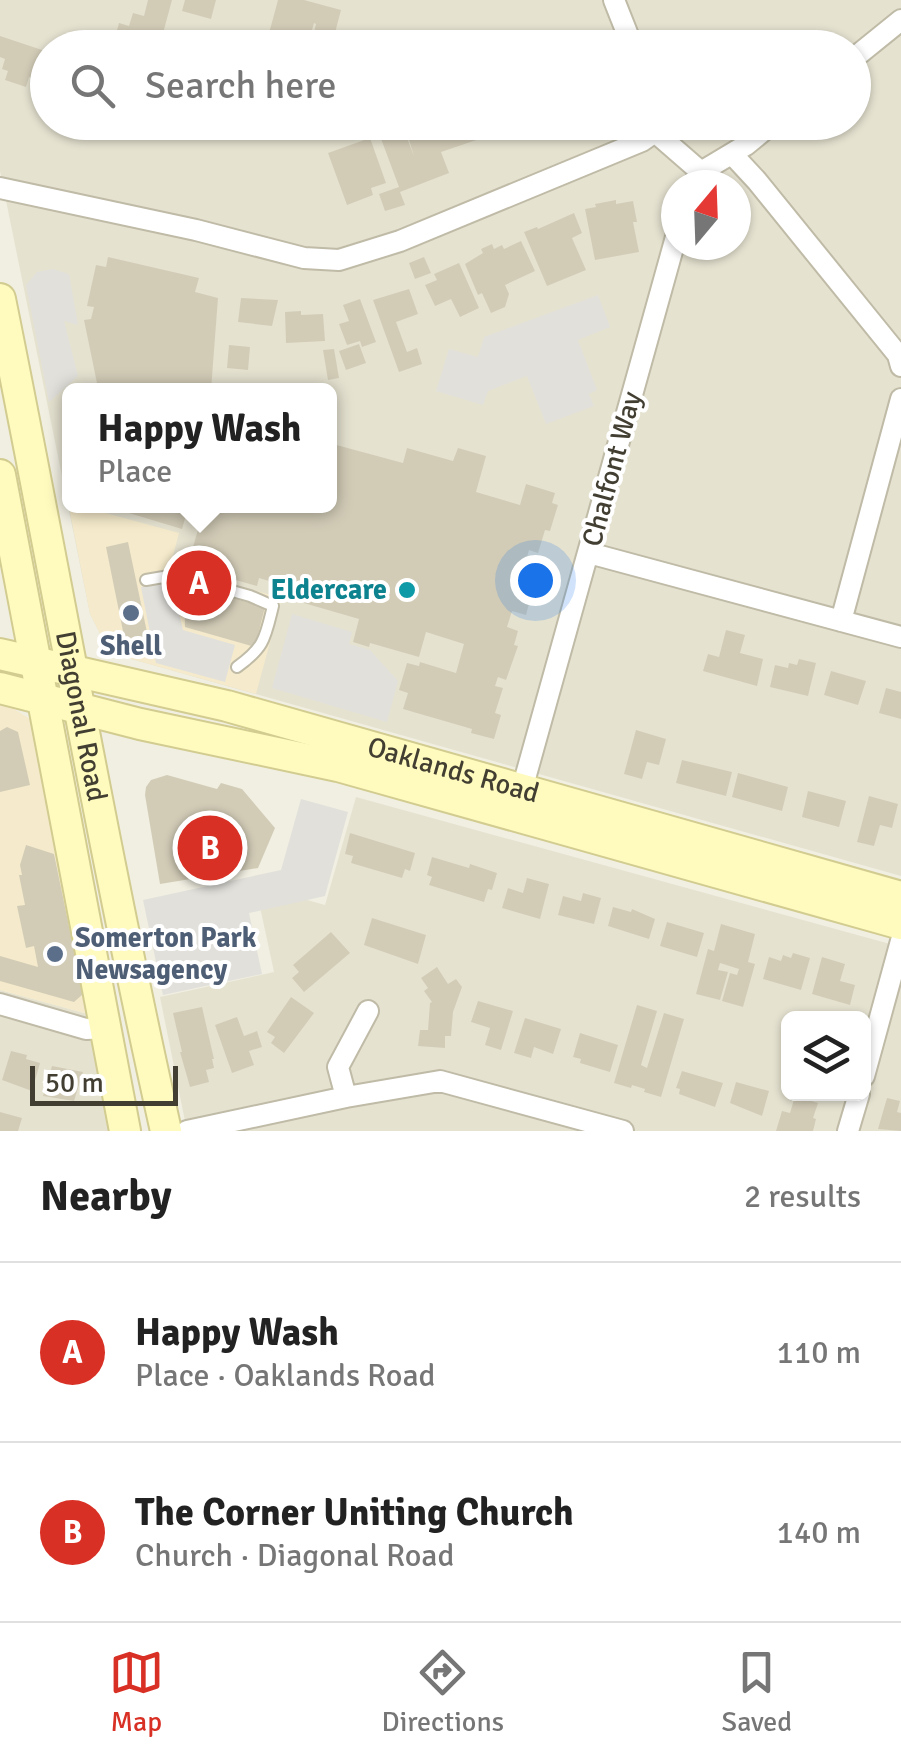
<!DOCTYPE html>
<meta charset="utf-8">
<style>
:root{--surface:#fff;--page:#f2f2f2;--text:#222;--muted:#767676;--line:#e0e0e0;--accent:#d93025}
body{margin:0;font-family:Signika,sans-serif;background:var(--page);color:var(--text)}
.controls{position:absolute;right:30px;bottom:30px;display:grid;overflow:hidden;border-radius:15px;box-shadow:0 2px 8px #0004}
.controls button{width:90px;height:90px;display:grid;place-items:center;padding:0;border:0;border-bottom:2px solid var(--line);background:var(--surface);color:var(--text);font:50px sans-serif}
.compass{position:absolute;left:661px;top:170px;width:90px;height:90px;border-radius:50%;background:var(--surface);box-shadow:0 2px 8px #0004;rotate:19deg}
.scale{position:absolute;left:30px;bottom:25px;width:148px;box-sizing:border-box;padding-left:10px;border:5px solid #423f32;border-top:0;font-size:28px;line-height:35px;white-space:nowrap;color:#423f32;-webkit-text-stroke:8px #fff;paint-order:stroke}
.you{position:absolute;left:535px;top:580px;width:35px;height:35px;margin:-25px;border:8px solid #fff;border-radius:50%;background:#1a73e8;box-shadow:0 0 0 15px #1a73e833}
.badge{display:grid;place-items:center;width:65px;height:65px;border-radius:50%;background:var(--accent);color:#fff;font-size:32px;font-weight:700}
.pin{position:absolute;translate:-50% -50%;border:5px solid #fff;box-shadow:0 2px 10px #0006}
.popup{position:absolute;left:62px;top:383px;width:275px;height:130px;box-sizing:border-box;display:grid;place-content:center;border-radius:15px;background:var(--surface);filter:drop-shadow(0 2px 8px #0005);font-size:32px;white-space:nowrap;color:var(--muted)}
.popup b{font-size:38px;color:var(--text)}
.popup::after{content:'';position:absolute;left:50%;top:100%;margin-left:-20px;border:20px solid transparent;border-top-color:var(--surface)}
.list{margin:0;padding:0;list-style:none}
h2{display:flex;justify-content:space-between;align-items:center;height:130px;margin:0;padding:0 40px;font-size:42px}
h2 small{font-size:32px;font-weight:400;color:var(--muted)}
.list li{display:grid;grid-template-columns:65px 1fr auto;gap:30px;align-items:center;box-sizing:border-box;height:180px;padding:0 40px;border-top:2px solid var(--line)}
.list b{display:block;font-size:38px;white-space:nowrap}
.list p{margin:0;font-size:32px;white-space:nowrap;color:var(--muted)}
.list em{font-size:32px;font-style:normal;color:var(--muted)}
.icon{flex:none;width:55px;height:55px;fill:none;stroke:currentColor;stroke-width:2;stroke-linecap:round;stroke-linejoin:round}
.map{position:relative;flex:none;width:901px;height:1131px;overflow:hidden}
.search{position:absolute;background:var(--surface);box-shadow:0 2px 8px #0004;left:30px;right:30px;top:30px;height:110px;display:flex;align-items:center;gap:25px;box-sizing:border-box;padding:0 35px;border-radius:55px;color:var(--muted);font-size:38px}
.sheet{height:490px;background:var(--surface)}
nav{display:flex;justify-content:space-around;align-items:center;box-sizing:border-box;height:140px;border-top:2px solid var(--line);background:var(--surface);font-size:28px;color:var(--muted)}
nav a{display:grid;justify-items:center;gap:5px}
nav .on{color:var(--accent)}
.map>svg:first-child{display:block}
.residential{fill:#e5e2d0;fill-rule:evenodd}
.commercial{fill:#f5eacb}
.parking{fill:#e1e0db}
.building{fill:#d2ccb7}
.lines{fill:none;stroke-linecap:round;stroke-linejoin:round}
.lane-casing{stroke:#bfbba7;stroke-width:14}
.street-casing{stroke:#bfbba7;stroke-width:24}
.secondary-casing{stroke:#d2cc90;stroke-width:34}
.lane{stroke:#fff;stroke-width:10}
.street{stroke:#fff;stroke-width:20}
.secondary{stroke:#fffabe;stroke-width:30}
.culture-dot{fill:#0f9aa8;stroke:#fff;stroke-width:4}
.service-dot{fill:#5c6f8a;stroke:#fff;stroke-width:4}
.labels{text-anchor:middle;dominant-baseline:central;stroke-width:8;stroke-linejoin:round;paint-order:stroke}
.street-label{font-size:28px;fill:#423f32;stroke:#fff}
.culture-label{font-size:28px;font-weight:bold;fill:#0d838f;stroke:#fff;text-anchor:end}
.service-label{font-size:28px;font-weight:bold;fill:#4e5e75;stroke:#fff}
</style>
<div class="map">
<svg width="901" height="1131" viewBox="0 0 901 1131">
<rect width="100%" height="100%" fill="#f1efe2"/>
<path class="residential" d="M0,0H901V876L110,653L90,614L0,171ZM48,48H854V122H48ZM676,185H736V245H676ZM69,390H329V506H69Z
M356,797L901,947V1131H187L160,997L274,972L260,907L272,890L325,905ZM788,1018H864V1094H788Z
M0,990L95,1016L118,1131H0Z"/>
<path class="commercial" d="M68,502L69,506H80L179,533L170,567L282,598L256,694L110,653L90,614Z
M0,705L12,708L37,723L95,1016L0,990Z"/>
<path class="parking" d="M53,269L69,274L78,325L64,321L78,376L49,402L26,285L37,272Z
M598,295L610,327L578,340L597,390L589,394L594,406L546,424L527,376L488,391L483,405L436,391L449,349L478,357L484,337Z
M171,580L183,630L235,645L225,682L156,663L141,587Z
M292,614L352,632L349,644L370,650L398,681L387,722L272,688Z
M301,799L348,812L325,896L249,913L262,974L163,995L143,900L281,870Z"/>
<path class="building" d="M148,0H172L159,48H106L110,32L116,34L119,23L129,26L133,13L144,16Z
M185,0H216L211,19L182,11Z
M278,0H304L341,10L331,48H310L316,24L314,23L307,48H287L285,45L284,48H265Z
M0,36L48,52V83L29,77L26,87L5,80L8,71L2,69L5,59L0,57Z
M412,122H483L488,136L441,152L449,173L400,192L405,205L385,211L379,194L399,187L380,136L382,131L391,128L398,132L404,130L414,156L406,130L412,127Z
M370,138L386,183L371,188L373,195L347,205L328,153Z
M616,200V204L633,201L637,222H633L639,252L595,260L585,209L596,207L595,204Z
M574,213L582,233L572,238L586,270L547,286L524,232L537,227L538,229Z
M521,241L535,271L505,285L509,294L505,307L491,313L482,293L478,295L465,264L483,253L481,249L492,244L494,249L502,245L504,249Z
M108,257L199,278L195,292L218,298L211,390H105L104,387L98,388L84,320L91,319L94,307L87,306L96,265L106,267Z
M424,257L431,273L415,279L409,263Z
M459,263L479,308L460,317L451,299L435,306L425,285L437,280L434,274Z
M409,289L418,314L396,322L407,352L417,348L422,364L399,372L373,300Z
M241,298L278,300L272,326L238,322Z
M360,299L376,342L362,347L360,341L347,345L339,324L349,321L343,305Z
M301,311V315L323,314L325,341L286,343L285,312Z
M359,344L366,363L346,370L339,351Z
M229,345L250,347L248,370L227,368Z
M334,349L339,378L328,380L323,350Z
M329,443L403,463L407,448L453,461L458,448L486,456L476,492L520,505L526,484L555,493L552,503L558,505L550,531L545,530L538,553L529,550L525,564L535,567L527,595L531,596L526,615L512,611L507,627L518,631L514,645L518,646L506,680L498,677L495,686L503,688L495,713L501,715L494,739L471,733L472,729L403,709L408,693L399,690L407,663L419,666L420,662L456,673L464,644L426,632L419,657L370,643L369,647L353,642L359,619L283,597L286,586L259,578L257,586L218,575L207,570L209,563L190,558L201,519L186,515L182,529L109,507L329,506Z
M128,542L148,637L125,641L106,547Z
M182,570L220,581L216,594L265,607L255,647L185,627L184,587L178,586Z
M726,630L745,635L740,653L763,659L757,686L703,671L708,654L719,657Z
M799,659L816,663L808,696L770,687L775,665L788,668L789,663L797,665Z
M831,671L866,681L858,705L824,695Z
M886,688L901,692V719L879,713Z
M7,727L18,732L30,785L0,792V731Z
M636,730L666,739L659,765L647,762L642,779L624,774Z
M682,760L732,772L726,796L676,783Z
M738,773L788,787L782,811L732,797Z
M167,775L217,789L221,783L242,789L275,828L258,868L160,884L145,795L146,787L151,780Z
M808,791L846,801L839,827L802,817Z
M869,796L898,804L892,828L880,825L874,846L857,842Z
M350,833L415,853L410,871L405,869L402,878L351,863L353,856L345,854Z
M26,845L54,854L83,994L74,1002L0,981V956L38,967L34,946L26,948L17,906L25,905L19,875H22L20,865Z
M432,857L469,868L470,864L497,873L492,890L488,889L484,902L429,885L432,877L427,875Z
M527,878L549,884L540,919L502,908L508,888L523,893Z
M583,893L601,898L594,924L558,915L563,896L581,901Z
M613,907L631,912L632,909L655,919L649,939L608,926Z
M372,918L426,935L418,964L364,945Z
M667,922L704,933L697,957L660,946Z
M721,924L755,934L748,962L755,964L743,1007L722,1001L730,973L737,975L739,969L720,963L718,970L728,972L720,1000L696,994L708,949L714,951Z
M331,932L350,953L304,992L292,978L299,972L293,965Z
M793,953L810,958L801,990L763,979L769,957L781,961L783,955L791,958Z
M822,957L845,964L840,981L855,985L850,1005L812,994Z
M437,967L448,984L456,979L462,987L453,1012L451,1036H445V1048L418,1046L420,1030H428L430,1003L432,1002L424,991L428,988L421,978Z
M291,997L314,1013L284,1053L271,1043L275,1037L267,1032Z
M478,1001L513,1011L501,1050L485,1045L490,1028L471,1022Z
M637,1005L657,1011L641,1065L647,1068L664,1013L684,1019L661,1097L644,1092L645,1089L632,1085L631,1088L614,1083Z
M202,1007L214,1059H212L214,1068L206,1070L209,1082L190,1087L180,1052H182L173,1013Z
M237,1017L244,1036L257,1031L262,1047L249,1051L254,1065L232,1073L215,1025Z
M525,1018L561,1029L553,1054L534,1047L531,1058L514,1053Z
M580,1033L618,1045L610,1072L580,1063L581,1059L573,1057Z
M11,1051L27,1055L26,1059L40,1063L32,1091L2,1080Z
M52,1066L83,1072L74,1101L43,1096Z
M682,1071L723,1083L715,1107L679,1094L680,1089L676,1088Z
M736,1082L769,1091L762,1116L730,1103Z
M795,1096L818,1103L813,1118L816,1119L813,1131H776L782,1111L790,1113Z
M887,1098L900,1101L897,1112L901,1113V1131L878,1129Z
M0,1112L22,1118L18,1131H0Z"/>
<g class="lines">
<defs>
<path id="lane" d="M146,580L175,575L250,596L273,606C265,638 265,647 237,667"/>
<path id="street" d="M614,0L633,48
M854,58L901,20
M656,122L655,132L701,172
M732,154L757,181L898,355L901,366
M693,185L701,172L746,145L774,122
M0,188L196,230L304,258L339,260L400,241L642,141L655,132
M589,553L901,637
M841,621L901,399
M519,800L676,237
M0,1004L86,1029L107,1028
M864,1076L901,941
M346,1097L338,1067L368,1011
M187,1131L346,1097L440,1081L623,1131
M848,1131L859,1094"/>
<g id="secondary">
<path id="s1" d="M0,299C56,576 104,855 166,1131"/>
<path d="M0,475L125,1131"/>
<path id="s2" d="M0,654L227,706L901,897"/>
<path d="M0,688L140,724L338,766L901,924"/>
</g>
</defs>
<use href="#lane" class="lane-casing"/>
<use href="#street" class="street-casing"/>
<use href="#secondary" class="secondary-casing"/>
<use href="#lane" class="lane"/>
<use href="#street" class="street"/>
<use href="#secondary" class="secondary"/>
</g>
<circle class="culture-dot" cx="407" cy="590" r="10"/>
<g class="service-dot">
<circle cx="131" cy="613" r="10"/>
<circle cx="55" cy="954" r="10"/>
</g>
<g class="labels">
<g class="street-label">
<text transform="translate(612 469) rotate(-75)">Chalfont Way</text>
<text stroke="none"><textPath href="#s1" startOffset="425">Diagonal Road</textPath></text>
<text stroke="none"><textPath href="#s2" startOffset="468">Oaklands Road</textPath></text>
</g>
<g class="culture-label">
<text x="387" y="590">Eldercare</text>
</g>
<g class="service-label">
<text x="131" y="646">Shell</text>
<text x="75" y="938" text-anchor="start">Somerton Park<tspan x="75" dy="32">Newsagency</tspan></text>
</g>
</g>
</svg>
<div class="controls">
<button><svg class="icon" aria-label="layers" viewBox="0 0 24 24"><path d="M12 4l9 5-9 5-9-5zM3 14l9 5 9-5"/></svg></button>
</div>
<svg class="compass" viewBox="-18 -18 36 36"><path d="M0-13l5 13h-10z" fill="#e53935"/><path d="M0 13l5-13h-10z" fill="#767676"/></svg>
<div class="scale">50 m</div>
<div class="you"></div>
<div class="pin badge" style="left:199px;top:583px">A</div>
<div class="popup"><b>Happy Wash</b>Place</div>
<div class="pin badge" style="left:210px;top:848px">B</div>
<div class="search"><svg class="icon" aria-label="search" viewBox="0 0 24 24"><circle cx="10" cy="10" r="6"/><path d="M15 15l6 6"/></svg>Search here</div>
</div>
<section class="sheet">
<h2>Nearby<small>2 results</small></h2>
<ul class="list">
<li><span class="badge">A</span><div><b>Happy Wash</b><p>Place · Oaklands Road</p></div><em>110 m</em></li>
<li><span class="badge">B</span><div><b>The Corner Uniting Church</b><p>Church · Diagonal Road</p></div><em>140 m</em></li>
</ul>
</section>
<nav>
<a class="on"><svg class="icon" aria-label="map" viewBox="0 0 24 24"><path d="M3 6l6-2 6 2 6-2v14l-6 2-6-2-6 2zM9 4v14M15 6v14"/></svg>Map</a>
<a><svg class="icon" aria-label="directions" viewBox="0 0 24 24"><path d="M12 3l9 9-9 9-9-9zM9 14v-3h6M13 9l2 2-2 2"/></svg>Directions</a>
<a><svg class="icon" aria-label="saved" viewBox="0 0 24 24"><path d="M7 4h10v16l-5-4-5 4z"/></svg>Saved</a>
</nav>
